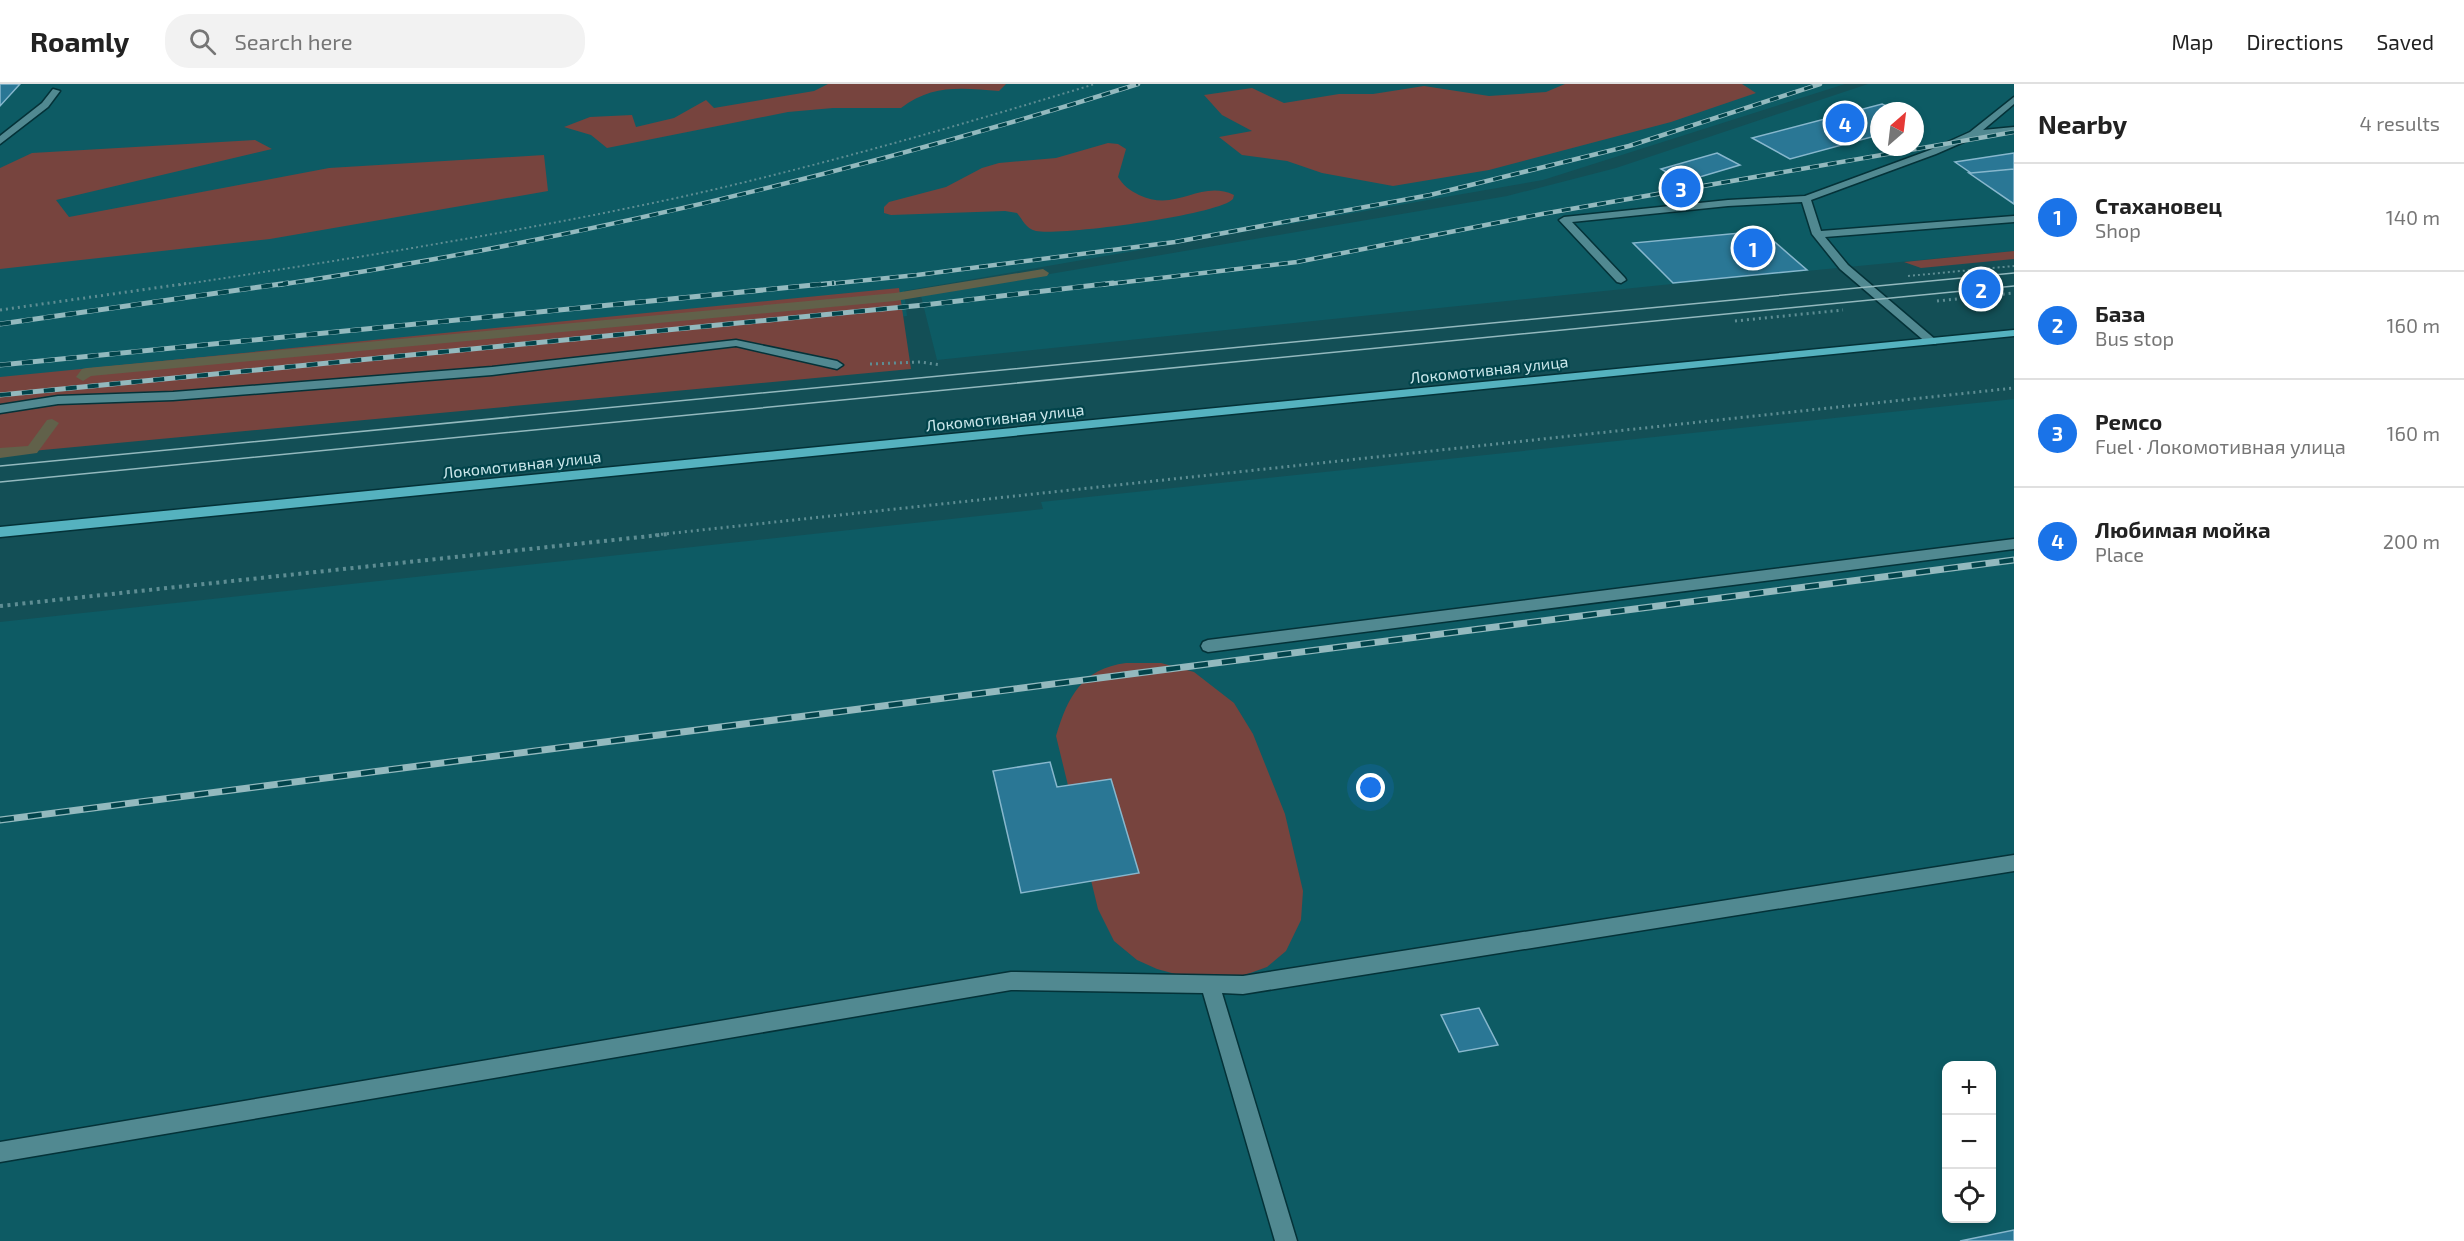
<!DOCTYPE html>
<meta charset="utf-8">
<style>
:root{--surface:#fff;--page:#f2f2f2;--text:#222;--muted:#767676;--line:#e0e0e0;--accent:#1a73e8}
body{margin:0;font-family:"Exo 2",sans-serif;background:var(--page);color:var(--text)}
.controls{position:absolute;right:18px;bottom:18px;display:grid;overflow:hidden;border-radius:12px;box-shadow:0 3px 9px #0003}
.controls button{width:54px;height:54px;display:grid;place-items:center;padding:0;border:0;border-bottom:2px solid var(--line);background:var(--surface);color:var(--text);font:30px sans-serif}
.compass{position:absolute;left:1870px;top:18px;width:54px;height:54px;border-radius:50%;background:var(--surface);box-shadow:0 3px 9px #0003;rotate:28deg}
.you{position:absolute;left:1371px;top:704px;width:21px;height:21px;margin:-15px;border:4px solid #fff;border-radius:50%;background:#1a73e8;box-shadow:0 0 0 9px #1a73e833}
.badge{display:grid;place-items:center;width:39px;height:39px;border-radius:50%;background:var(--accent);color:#fff;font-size:20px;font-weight:700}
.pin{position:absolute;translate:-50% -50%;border:3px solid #fff;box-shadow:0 2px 6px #0006}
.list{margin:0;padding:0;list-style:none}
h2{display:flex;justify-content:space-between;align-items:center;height:78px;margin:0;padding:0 24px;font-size:26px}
h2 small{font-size:20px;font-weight:400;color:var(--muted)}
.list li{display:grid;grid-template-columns:39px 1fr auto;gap:18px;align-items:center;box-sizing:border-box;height:108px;padding:0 24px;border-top:2px solid var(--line)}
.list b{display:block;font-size:22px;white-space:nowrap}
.list p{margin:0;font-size:20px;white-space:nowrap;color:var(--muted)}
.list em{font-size:20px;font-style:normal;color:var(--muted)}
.icon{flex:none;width:33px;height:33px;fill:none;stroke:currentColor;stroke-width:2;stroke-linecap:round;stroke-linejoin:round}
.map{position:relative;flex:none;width:2014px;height:1157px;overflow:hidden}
header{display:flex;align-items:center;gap:36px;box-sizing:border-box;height:84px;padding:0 30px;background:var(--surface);border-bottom:2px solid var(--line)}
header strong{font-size:28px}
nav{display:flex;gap:33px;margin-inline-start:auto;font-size:21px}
.search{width:420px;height:54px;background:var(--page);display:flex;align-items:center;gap:15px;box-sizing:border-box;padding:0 21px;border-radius:24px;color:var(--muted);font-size:22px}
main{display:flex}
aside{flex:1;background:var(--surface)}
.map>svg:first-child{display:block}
.built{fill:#0d5b64;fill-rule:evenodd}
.green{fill:#77443e}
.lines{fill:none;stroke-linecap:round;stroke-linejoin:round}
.stream{fill:#61614a;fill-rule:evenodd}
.building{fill:#2a7795;stroke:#87b7cd;stroke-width:1.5}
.lane-casing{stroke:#043238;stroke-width:3}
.primary-casing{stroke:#043238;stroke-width:3}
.path-far2{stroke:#5e8d93;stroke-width:2;stroke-dasharray:2 3;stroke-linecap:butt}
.path-far1{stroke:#5e8d93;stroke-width:3;stroke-dasharray:2 4;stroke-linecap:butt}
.path{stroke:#5e8d93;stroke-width:4;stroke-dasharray:3 4.5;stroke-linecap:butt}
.lane{fill:#518991;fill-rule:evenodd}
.primary{fill:#55b2bf;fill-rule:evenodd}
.tram{stroke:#93b9be;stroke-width:1.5}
.rail-far2-casing{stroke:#93b9be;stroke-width:4.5}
.rail-far1-casing{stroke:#93b9be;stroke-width:5}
.rail-casing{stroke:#93b9be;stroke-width:7}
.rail-far2{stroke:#02444b;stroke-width:3;stroke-dasharray:9;stroke-linecap:butt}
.rail-far1{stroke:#02444b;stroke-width:4;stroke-dasharray:11;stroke-linecap:butt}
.rail{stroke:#02444b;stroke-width:4.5;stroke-dasharray:14;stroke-linecap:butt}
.labels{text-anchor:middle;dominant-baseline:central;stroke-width:4.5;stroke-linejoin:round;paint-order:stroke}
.street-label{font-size:16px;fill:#cbe7eb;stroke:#02444b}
</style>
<header>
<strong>Roamly</strong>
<div class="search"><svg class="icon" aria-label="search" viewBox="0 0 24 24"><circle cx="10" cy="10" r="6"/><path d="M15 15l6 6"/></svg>Search here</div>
<nav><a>Map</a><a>Directions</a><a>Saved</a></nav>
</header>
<main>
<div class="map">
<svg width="2014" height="1157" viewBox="0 0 2014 1157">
<rect width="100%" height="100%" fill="#134f56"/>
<path class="built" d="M0,0H1845L1543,96L904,207L907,232L0,323Z
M1868,0H2014V167L1672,200L937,276L921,212L1507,112L1616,84ZM1879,27H1915V63H1879Z
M2014,315V1157H0V538L1043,425L1041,418ZM1946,982H1992V1134H1946Z"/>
<path class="green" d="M828,0H1006L999,7C962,4 932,0 901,24H833L788,28L607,64L591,51L564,43L590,33L632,31L636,43L674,34L706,16L714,24L814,7Z
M1565,0H1742L1756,9L1671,38L1489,86L1393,102L1322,89L1287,77L1242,71L1219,53L1252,47L1222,31L1204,11L1252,4L1284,19L1339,10H1373L1424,2L1489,12L1546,8Z
M255,56L272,65L56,116L69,133L329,84L544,71L548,107L270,155L0,185V84L32,69Z
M1108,59L1118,60L1126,65L1118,93C1123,101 1129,106 1139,111C1177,129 1200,95 1234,111L1233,115C1219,131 1060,152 1036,147C1025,144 1023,136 1017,129L1005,127L891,131L884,129V123L889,118L946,103L982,84L999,79L1056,74Z
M2014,167V175L1921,184L1904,178Z
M899,204L911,285L0,370V293Z
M1126,579H1161L1194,588L1234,619L1253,650L1285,730L1303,807L1301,836L1286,867L1267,883L1242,892L1179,891L1157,885L1137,876L1114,857L1098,825L1056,652C1068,612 1082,585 1126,579Z"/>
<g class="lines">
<path class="stream" d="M1043,185L1049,189L1047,192L895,217L91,292L83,297L76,293L82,285L87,284L895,209Z
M52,335L59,339L37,369L0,374V364L28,362L47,336Z"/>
</g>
<path class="building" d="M0,0H20L0,22Z
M1882,20L1897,27H1879V51L1790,75L1752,54Z
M1717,69L1740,81L1683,98L1661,85Z
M2014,69V85L1971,89L1955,78Z
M2014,85V120L1969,89H1971Z
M1762,147L1807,186L1673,199L1633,159Z
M1050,678L1057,703L1111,695L1139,789L1021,809L993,687Z
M1479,924L1498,961L1459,968L1441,931Z
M2014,1146V1157H1960Z"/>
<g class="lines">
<defs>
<path id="lane" d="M53,5L60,7L48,23L0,60V52L42,19Z
M2014,13V20L1983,46L2014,43V49L1975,53L1936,70L1811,116L1821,147L2014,132V138L1825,153L1848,181L1936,256V260H1928L1840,185L1812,150L1802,118L1728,122L1572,138L1625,194L1626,196L1621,199L1617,198L1559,136L1564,133L1728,116L1805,112L1930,66L1970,48Z
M736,256L837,277L843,281L837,285L736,262L492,291L173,316L58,320L0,329V321L58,312L173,308L492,283Z
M2014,455V465L1208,568L1203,566L1201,562L1203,558L1208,556Z
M2014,771V787L1243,910L1222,909L1297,1157H1275L1203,909L1011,906L0,1078V1058L1011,888L1243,892Z"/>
<path id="primary" d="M2014,246V252L0,453V443Z"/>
</defs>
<use href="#lane" class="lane-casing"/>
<use href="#primary" class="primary-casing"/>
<path class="path-far2" d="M1908,192L2014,182
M179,201C350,175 521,148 690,111C827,80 961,41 1095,0"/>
<path class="path-far1" d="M1937,217L2014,209
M0,226L190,199
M1735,237L1843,226
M870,280L920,278L941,281
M655,451L2014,304"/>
<path class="path" d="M0,522L669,450"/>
<use href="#lane" class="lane"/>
<use href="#primary" class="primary"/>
<path class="tram" d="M0,382L2014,189
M0,398L2014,202"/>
<defs>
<path id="rail-far2" d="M278,201C572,157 855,89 1138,0
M818,201L917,191L1175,158L1430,111L1629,62L1820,0
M1100,201L1297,178L1542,130L2014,48"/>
<path id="rail-far1" d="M0,240L288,199
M0,281L834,199
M0,311L924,221L1113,199"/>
<path id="rail" d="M0,736L2014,476"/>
</defs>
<use href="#rail-far2" class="rail-far2-casing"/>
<use href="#rail-far1" class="rail-far1-casing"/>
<use href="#rail" class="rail-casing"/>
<use href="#rail-far2" class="rail-far2"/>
<use href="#rail-far1" class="rail-far1"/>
<use href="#rail" class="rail"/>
</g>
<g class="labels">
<g class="street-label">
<text transform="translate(1489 285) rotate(-6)">Локомотивная улица</text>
<text transform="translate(1005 333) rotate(-6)">Локомотивная улица</text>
<text transform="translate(522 380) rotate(-6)">Локомотивная улица</text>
</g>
</g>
</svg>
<div class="controls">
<button>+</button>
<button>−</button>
<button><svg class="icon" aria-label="locate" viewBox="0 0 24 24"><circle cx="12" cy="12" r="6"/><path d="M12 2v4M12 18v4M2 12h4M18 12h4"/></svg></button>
</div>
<svg class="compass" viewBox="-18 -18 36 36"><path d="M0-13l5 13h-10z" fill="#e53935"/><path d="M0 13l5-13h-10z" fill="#767676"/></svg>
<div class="you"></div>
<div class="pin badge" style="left:1753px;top:164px">1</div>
<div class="pin badge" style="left:1981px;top:205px">2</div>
<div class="pin badge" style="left:1681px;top:104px">3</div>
<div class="pin badge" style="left:1845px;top:39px">4</div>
</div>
<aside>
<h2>Nearby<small>4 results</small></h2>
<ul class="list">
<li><span class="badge">1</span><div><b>Стахановец</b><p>Shop</p></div><em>140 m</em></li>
<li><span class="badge">2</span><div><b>База</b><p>Bus stop</p></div><em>160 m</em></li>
<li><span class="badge">3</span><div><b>Ремсо</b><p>Fuel · Локомотивная улица</p></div><em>160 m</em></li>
<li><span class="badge">4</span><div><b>Любимая мойка</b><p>Place</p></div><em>200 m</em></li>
</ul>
</aside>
</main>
